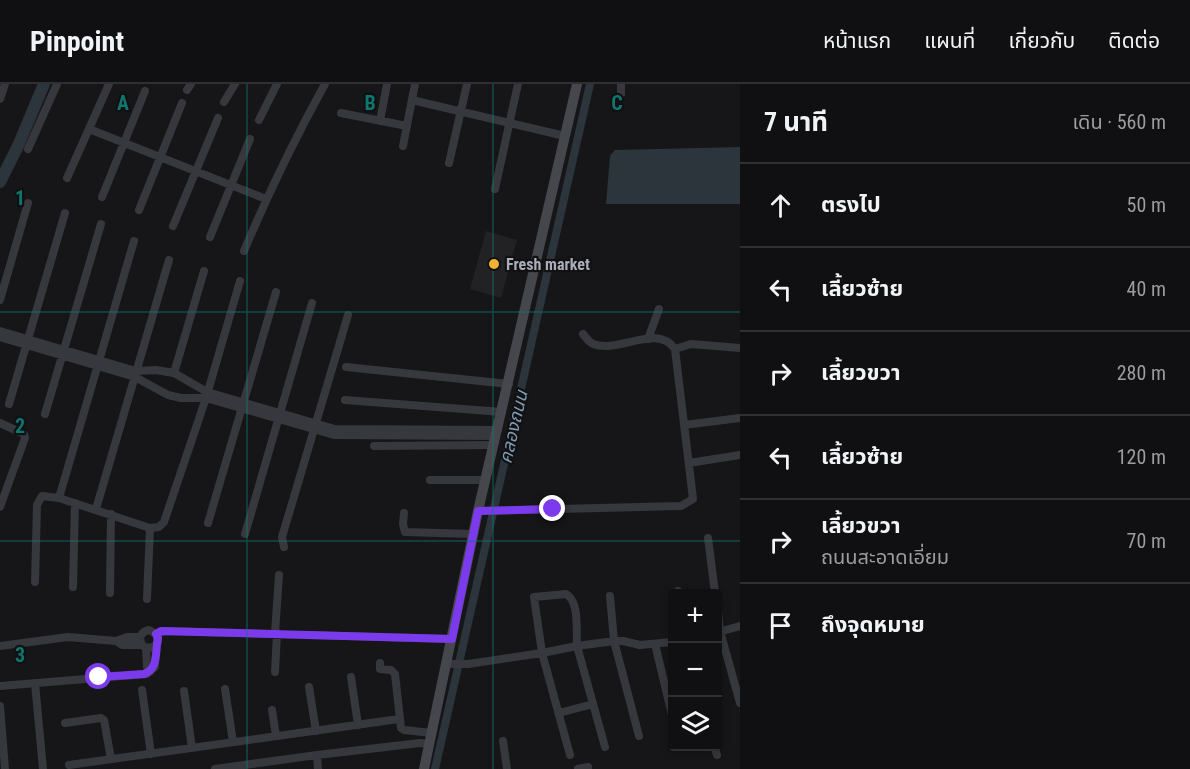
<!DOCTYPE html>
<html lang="th">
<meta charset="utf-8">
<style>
:root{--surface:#101012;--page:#1e1e20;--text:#f1f3f6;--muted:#9c9d9f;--line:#303032}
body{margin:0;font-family:"Roboto Condensed","Noto Sans Thai",sans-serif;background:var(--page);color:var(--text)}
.controls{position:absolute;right:18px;bottom:18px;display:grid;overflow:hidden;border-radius:6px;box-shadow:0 3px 9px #0003}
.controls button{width:54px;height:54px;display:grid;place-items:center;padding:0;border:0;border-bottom:2px solid var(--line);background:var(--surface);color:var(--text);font:30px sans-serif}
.stop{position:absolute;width:18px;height:18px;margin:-14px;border:4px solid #7c3aed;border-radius:50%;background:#fff}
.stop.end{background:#7c3aed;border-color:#fff;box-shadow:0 2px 6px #0008}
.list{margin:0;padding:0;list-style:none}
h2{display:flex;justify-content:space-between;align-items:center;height:78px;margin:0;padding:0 24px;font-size:26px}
h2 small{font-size:20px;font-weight:400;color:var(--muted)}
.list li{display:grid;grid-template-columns:39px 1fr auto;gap:18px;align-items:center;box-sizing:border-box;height:84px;padding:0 24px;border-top:2px solid var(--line)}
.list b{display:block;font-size:22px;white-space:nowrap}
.list p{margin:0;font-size:20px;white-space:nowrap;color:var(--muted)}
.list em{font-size:20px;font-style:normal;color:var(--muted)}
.icon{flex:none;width:33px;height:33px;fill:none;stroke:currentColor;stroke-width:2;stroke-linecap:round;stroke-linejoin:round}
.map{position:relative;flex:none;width:740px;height:685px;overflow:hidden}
header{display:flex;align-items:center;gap:36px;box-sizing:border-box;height:84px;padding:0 30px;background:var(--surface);border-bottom:2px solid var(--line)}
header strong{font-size:28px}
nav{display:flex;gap:33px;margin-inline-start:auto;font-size:21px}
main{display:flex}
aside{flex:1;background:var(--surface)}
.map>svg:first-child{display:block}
.built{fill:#222225}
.water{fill:#2c353c}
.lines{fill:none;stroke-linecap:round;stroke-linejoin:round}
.canal{stroke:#2c353c;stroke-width:8}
.river{stroke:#2c353c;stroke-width:12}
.street{stroke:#37383d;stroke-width:8}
.secondary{stroke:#45474d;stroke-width:10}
.route{stroke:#7c3aed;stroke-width:8}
.grid{fill:none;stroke:#0f766e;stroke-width:1.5;stroke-opacity:0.55}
.poi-dot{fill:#f2b134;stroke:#111113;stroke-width:2}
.labels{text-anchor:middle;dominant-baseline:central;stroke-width:4.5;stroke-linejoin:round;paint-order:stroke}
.poi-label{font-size:16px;font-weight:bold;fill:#a8adb8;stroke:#111113;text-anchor:start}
.water-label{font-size:18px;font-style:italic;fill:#7f9bb3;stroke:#111113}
.grid-label{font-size:20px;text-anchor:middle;font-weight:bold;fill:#0f766e;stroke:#111113;stroke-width:4.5;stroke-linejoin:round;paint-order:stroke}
</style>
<header>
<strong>Pinpoint</strong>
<nav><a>หน้าแรก</a><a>แผนที่</a><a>เกี่ยวกับ</a><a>ติดต่อ</a></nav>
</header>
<main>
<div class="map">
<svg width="740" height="685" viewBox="0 0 740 685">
<rect width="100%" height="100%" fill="#161618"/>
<path class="built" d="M486,147L517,156L501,214L470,205Z"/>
<path class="water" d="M740,63V120H606L610,72L615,66Z"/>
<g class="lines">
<path class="canal" d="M435,685L590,0"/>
<path class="river" d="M0,98L18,62L44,0"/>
<path class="street" d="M621,0V10
M187,6L191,0
M0,15L5,0
M412,16L565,52
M224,18L235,0
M341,29L407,42
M259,36L277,0
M380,37L387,0
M89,45L266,115
M403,62L415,0
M28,65L57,0
M449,79L467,0
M67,94L109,0
M495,105L518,0
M102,113L145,7
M139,126L182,19
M173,142L218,34
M210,153L250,55
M244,167C268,110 295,54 325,0
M0,216L28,119
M0,247L136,287L156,286L174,289L207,308L335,345L498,346
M0,253L135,293L168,311L181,314H206L334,351L496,352
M648,255L659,225
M675,265L691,260L740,264
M346,283L509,300
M174,289L204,187
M345,316L502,328
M9,320L65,129
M45,330L101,140
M0,339L24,350L25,354L0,423
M684,341L740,334
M374,362L494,361
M689,379L740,371
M430,396H486
M59,414L134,157
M96,425L169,176
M478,427L681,422L693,415L675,265C657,239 618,270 593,260C589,258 586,254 583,250
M404,429L403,440L405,448L473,450
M208,439L276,208
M245,450L312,219
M708,454L715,509
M284,463L282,453L348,231
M35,498L37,421L42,412L59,414L150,444L159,443L164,438L206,314L240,197
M73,503L75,419
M678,507V509
M110,509L111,430
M566,510C580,518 576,547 577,562L542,569L534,513Z
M610,512L614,557L639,652
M147,515L150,444
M718,527L720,547L740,619
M718,548L740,542
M275,549L279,491
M156,550L158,558L153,563L146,564L142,561C138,553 141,548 149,546L156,550L165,547L452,555
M116,557L127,553H140
M655,560L672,631
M0,562L68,553L116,557L122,561H142
M146,564L147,583L150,588
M380,579V585L391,586L395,590L401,644L404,646L432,649
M446,580H468L542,569L570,671
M275,588L277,549
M351,593L358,641
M35,599L43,685
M0,602L147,590L155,583L156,562
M309,603L316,647
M225,605L233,658
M142,606L151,670
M184,607L192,664
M0,622L5,685
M272,626L276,652
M559,629L593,620
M65,639L101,634L104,636L111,675
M503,657L507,685
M714,662L717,671
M605,663L577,562L614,557H623L640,561L672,558
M317,671L318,685
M69,681L399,635
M215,685L317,671L420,659L430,660
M578,685L588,683"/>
<path class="secondary" d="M424,685L478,427L577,0"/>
</g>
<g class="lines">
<path class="route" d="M99,593L144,590C159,585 155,567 158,554L156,550L161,547L452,555L478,427L553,425"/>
</g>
<path class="grid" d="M247,0V685M493,0V685M0,228H740M0,457H740"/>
<circle class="poi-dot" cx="494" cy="180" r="6"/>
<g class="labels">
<g class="poi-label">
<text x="506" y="180">Fresh market</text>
</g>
<g class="water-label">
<text transform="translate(513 343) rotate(-77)">คลองถนน</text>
</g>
</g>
<g class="grid-label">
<text x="123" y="26">A</text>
<text x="370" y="26">B</text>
<text x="617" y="26">C</text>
<text x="20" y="121">1</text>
<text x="20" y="349">2</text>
<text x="20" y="578">3</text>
</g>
</svg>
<div class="controls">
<button>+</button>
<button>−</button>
<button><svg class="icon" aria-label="layers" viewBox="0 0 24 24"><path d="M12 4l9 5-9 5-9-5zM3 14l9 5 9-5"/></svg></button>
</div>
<div class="stop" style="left:99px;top:593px"></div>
<div class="stop end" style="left:553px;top:425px"></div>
</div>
<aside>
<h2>7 นาที<small>เดิน · 560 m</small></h2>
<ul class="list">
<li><svg class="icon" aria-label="ahead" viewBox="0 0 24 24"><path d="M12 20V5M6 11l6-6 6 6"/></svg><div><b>ตรงไป</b></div><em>50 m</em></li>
<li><svg class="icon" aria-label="left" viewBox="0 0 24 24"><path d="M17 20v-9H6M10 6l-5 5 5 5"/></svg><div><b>เลี้ยวซ้าย</b></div><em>40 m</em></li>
<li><svg class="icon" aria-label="right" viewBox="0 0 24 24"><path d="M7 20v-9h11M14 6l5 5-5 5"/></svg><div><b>เลี้ยวขวา</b></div><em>280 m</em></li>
<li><svg class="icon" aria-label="left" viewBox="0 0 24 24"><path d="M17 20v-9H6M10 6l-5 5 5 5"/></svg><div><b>เลี้ยวซ้าย</b></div><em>120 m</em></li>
<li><svg class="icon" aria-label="right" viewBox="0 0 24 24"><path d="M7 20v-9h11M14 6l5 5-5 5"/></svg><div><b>เลี้ยวขวา</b><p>ถนนสะอาดเอี่ยม</p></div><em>70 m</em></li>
<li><svg class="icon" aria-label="arrive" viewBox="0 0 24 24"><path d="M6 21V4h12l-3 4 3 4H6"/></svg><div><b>ถึงจุดหมาย</b></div></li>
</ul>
</aside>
</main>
